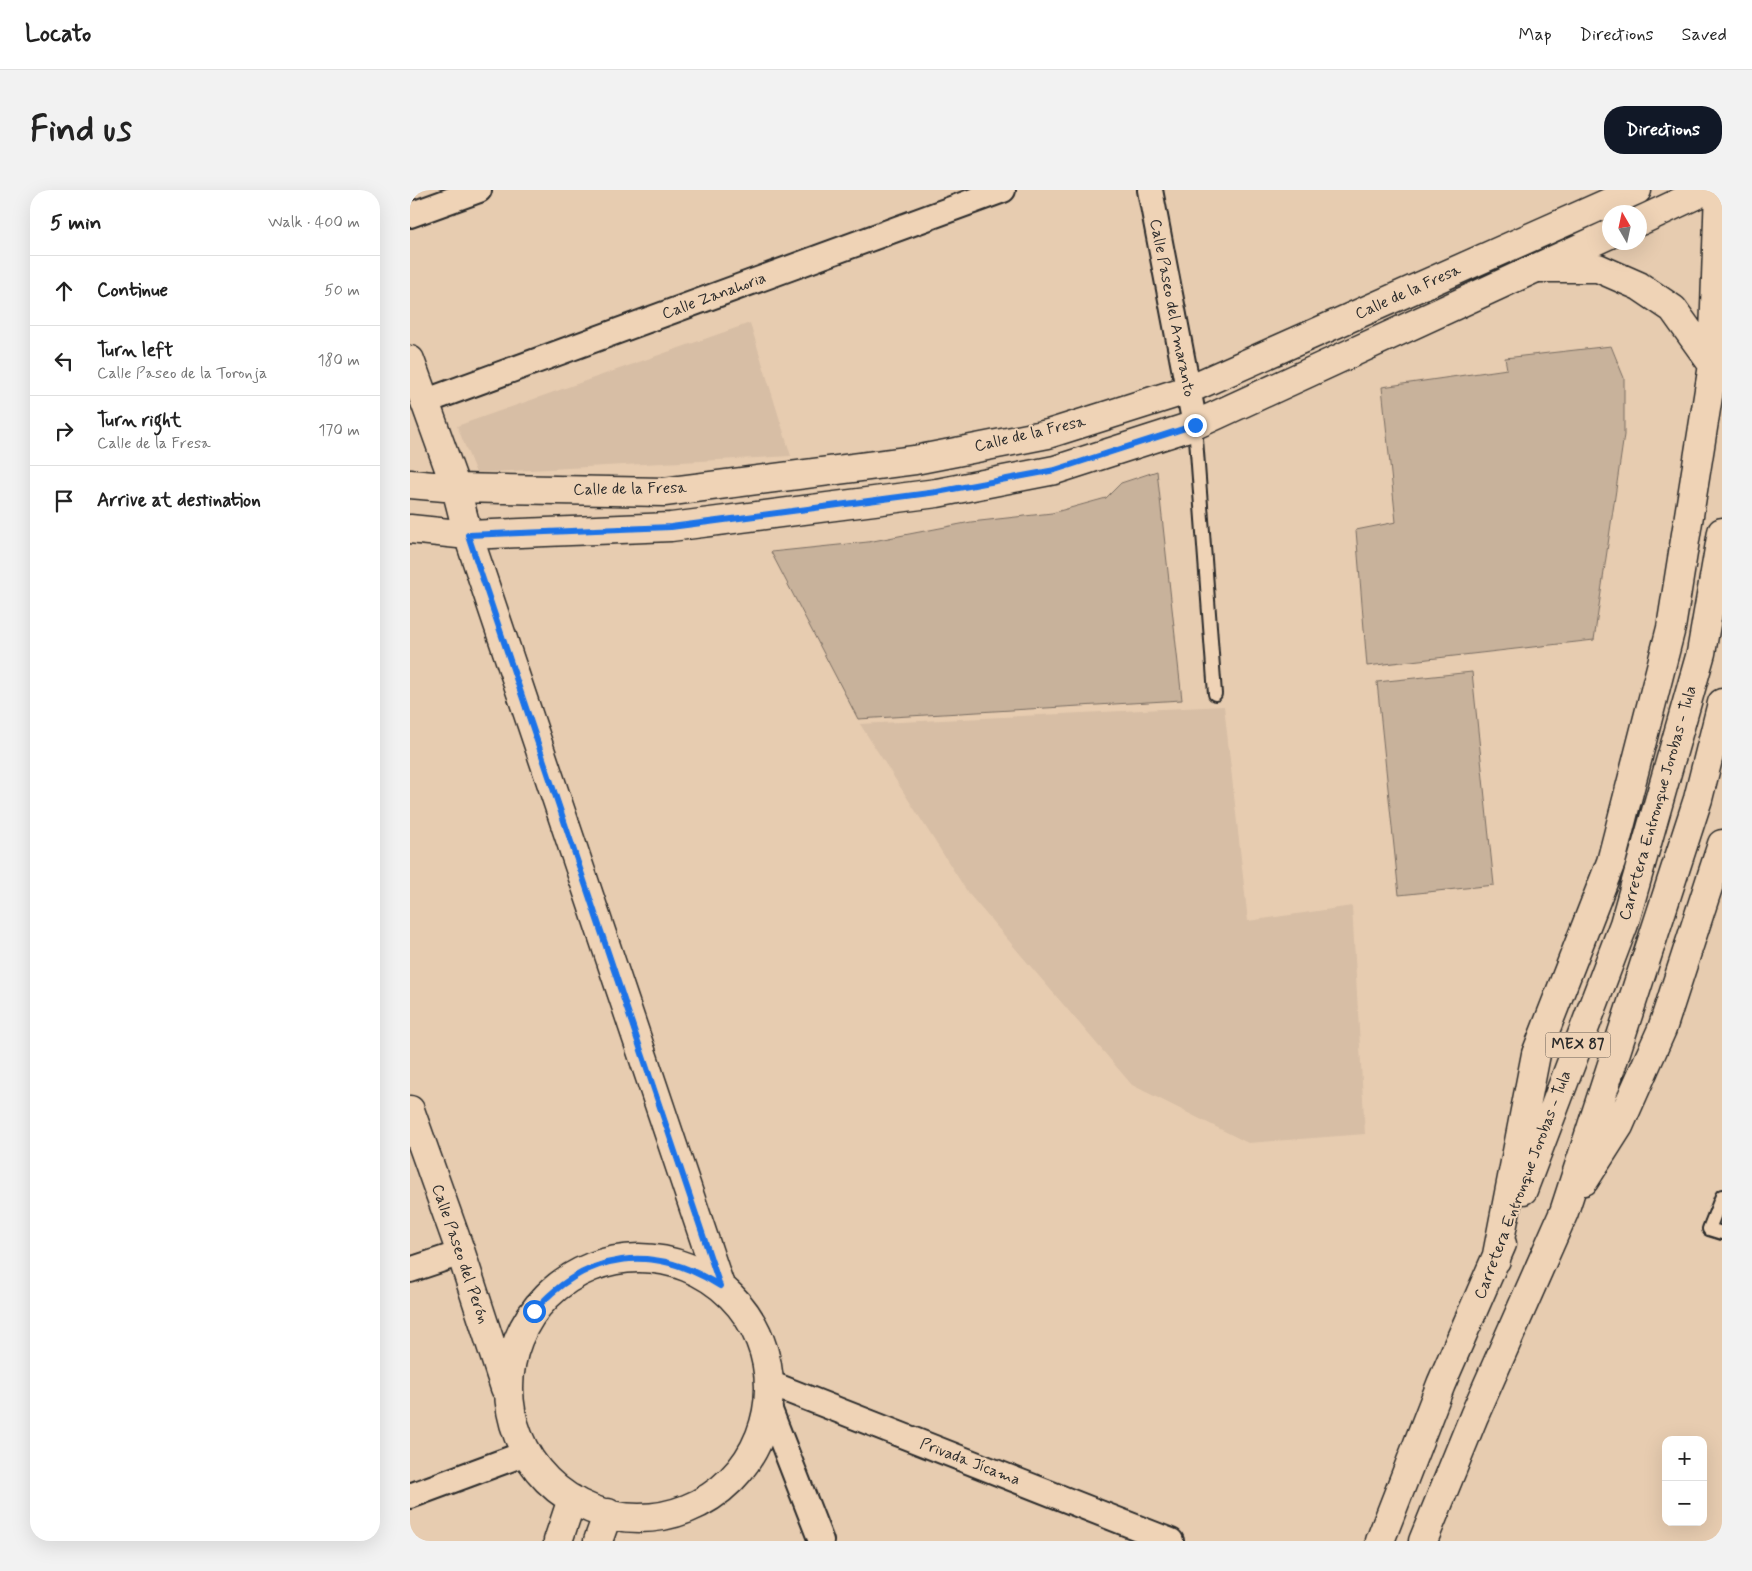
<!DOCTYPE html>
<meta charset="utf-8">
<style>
:root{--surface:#fff;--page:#f2f2f2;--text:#222;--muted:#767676;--line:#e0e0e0;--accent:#111827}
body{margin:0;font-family:Mynerve,sans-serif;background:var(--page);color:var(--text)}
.controls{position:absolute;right:15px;bottom:15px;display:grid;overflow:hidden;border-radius:10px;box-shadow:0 5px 20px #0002}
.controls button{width:45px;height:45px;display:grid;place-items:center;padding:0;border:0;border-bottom:1px solid var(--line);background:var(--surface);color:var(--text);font:25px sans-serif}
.compass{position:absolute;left:1192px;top:15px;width:45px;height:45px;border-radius:50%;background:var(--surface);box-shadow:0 5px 20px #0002;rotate:351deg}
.stop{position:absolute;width:15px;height:15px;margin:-11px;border:4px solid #1a73e8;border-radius:50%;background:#fff}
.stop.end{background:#1a73e8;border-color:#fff;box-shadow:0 1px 5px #0008}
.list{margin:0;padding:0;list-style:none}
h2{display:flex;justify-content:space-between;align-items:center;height:65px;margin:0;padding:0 20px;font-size:21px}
h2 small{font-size:16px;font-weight:400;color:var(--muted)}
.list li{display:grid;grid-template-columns:32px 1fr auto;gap:15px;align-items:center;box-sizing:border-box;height:70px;padding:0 20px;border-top:1px solid var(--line)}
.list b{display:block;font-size:19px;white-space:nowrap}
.list p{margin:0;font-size:16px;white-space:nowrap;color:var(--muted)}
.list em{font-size:16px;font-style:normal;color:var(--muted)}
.icon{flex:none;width:28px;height:28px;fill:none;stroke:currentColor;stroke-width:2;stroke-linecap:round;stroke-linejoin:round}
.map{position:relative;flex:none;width:1312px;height:1351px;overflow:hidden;border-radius:20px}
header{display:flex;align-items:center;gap:30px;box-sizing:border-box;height:70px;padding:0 25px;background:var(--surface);border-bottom:1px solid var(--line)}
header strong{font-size:24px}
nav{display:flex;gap:28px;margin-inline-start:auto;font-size:18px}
.intro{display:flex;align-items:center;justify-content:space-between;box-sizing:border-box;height:120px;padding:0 30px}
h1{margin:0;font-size:35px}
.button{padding:12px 22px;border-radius:20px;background:var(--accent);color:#fff;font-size:18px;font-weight:700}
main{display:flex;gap:30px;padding:0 30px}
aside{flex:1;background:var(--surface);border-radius:20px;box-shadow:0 5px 20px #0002}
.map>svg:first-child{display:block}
.built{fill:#d7bea5}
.green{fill:#c8b29b;stroke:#7a6e63}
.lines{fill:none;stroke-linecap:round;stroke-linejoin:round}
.service-casing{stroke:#2b2b2b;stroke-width:16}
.minor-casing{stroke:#2b2b2b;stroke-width:28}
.tertiary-casing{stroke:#2b2b2b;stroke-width:31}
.primary-casing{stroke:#2b2b2b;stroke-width:31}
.service{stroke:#efd3b6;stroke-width:12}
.minor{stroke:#efd3b6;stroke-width:24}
.tertiary{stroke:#efd3b6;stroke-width:28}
.primary{stroke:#efd3b6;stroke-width:28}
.route{stroke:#1a73e8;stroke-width:6}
.labels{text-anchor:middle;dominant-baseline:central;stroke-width:4;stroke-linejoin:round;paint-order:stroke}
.shield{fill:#efd3b6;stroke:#665d55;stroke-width:1}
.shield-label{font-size:15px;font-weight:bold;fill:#2b2b2b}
.street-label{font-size:16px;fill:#2b2b2b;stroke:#efd3b6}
</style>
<header>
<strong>Locato</strong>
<nav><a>Map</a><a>Directions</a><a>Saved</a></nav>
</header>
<div class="intro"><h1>Find us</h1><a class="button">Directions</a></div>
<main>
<aside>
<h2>5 min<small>Walk · 400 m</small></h2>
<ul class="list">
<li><svg class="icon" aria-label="ahead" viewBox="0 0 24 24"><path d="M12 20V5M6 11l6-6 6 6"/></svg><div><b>Continue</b></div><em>50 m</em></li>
<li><svg class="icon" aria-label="left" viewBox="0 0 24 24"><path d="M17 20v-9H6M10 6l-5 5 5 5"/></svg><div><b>Turn left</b><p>Calle Paseo de la Toronja</p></div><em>180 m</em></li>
<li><svg class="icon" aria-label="right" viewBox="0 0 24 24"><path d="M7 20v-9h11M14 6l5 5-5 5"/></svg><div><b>Turn right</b><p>Calle de la Fresa</p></div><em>170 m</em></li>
<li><svg class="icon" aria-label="arrive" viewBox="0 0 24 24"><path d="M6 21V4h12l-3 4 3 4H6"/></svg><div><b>Arrive at destination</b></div></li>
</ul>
</aside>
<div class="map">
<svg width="1312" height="1351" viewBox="0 0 1312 1351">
<rect width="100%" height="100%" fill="#e7ccb0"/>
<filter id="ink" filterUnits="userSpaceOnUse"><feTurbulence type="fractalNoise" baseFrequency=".02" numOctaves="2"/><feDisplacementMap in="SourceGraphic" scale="10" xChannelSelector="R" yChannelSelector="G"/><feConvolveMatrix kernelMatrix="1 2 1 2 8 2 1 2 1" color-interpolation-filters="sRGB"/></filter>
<g filter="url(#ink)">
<path class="built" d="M340,133L381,266L66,283L47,236Z
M814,516L838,731L942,716L955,944L838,953L722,895L558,703L450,534Z"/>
<path class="green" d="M1201,156L1214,188V245L1184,450L957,476L946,340L986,332L972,197L1097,179L1095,168Z
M747,281L772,510L448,529L361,362L458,352L561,332L642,323L696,308L711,293Z
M1062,482L1084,695L989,705L967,492Z"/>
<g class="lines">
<defs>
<path id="service" d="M785,235L805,504
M1312,1006L1299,1039L1312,1043"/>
<path id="minor" d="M740,0L785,235
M0,25L69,0
M14,212L593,0
M0,1080L51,1063
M359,1193L761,1351
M358,1215L411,1351
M0,1306L116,1263"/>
<path id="tertiary" d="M1230,31L1296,0
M0,170L46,298L58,345L310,1096
M0,294L46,298L254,302L505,270L638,244L777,200L1227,0
M0,339L58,345L261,337L527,303L645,280L785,235L1200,44
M0,920L51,1063L95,1198
M99 1198a130 130 0 1 1 260 0a130 130 0 1 1-260 0Z
M148,1351L162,1309
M188,1351L198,1323"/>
<path id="primary" d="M1127,78H1188L1229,96L1263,119L1303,175
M1174,991L1209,936L1252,839L1312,654
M1113,1000L1214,734L1291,463L1312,342
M1086,1070L1126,864L1201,672L1261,438L1303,175L1309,0
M970,1351L1031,1194L1092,1054
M1013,1351L1064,1226L1154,1022L1288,609L1312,513"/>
</defs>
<use href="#service" class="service-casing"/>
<use href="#minor" class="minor-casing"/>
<use href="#tertiary" class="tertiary-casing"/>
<use href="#primary" class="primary-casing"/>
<use href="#service" class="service"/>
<use href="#minor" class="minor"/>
<use href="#tertiary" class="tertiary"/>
<use href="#primary" class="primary"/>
</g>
</g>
<g class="lines" filter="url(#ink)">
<path class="route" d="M124,1121C177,1061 243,1053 310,1096L58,345L261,337L527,302L645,280L785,235"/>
</g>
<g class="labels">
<rect class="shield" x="1135.5" y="842.5" width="65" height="25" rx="4"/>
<g class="shield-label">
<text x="1168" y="855">MEX 87</text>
</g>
<g class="street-label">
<text transform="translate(998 102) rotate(-24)">Calle de la Fresa</text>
<text transform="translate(304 106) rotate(-20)">Calle Zanahoria</text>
<text transform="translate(762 118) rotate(79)">Calle Paseo del Amaranto</text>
<text transform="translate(620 244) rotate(-13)">Calle de la Fresa</text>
<text transform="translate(220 299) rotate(-1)">Calle de la Fresa</text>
<text transform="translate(1248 613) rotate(-74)">Carretera Entronque Jorobas - Tula</text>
<text transform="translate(1113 995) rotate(-69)">Carretera Entronque Jorobas - Tula</text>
<text transform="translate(50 1064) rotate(71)">Calle Paseo del Perón</text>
<text transform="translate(560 1272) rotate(21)">Privada Jícama</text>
</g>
</g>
</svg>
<div class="controls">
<button>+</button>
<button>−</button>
</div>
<svg class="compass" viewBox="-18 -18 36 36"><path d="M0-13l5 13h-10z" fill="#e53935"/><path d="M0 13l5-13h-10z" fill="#767676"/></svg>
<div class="stop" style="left:124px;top:1121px"></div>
<div class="stop end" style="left:785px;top:235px"></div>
</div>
</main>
